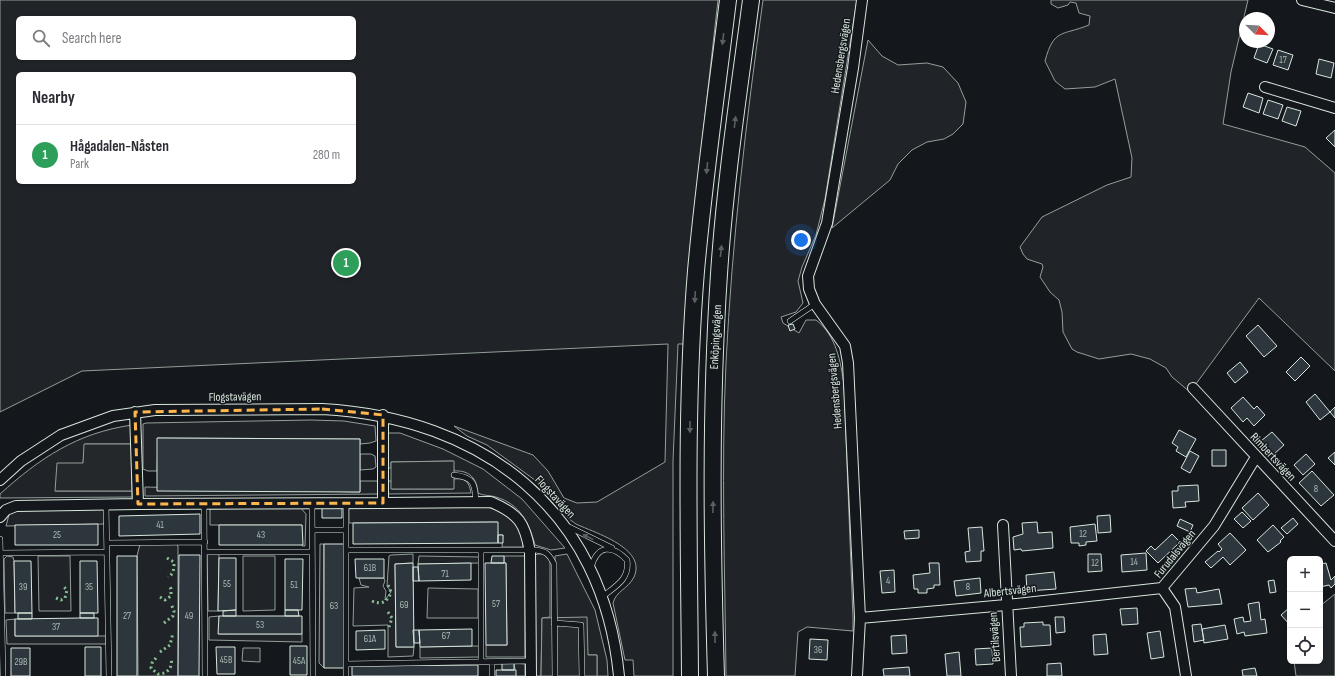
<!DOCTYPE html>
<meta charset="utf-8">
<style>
:root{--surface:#fff;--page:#f7f7f7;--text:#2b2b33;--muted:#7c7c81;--line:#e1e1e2;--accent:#8a6a3f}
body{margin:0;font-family:"Sofia Sans Condensed",sans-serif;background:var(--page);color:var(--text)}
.controls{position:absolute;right:12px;bottom:12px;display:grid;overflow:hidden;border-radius:6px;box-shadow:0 1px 3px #0004}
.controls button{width:36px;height:36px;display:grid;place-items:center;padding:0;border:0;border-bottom:1px solid var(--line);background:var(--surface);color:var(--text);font:20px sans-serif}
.compass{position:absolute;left:1239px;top:12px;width:36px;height:36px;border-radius:50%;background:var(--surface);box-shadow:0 1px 3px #0004;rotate:114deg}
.you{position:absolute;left:801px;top:240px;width:14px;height:14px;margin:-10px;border:3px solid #fff;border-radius:50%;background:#1a73e8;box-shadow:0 0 0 6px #1a73e833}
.badge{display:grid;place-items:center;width:26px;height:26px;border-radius:50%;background:var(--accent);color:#fff;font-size:13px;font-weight:700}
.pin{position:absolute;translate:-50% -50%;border:2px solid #fff;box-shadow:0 1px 4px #0006}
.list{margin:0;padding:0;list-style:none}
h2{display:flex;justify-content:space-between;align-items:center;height:52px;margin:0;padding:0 16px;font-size:17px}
h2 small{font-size:13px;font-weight:400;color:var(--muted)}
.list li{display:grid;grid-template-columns:26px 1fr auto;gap:12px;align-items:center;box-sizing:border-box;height:60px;padding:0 16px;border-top:1px solid var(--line)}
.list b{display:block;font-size:15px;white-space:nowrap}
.list p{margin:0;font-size:13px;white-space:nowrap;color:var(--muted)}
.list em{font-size:13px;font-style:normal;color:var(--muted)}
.icon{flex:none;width:22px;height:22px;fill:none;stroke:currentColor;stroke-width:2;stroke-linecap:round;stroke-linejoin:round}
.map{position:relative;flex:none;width:1335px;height:676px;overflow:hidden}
.search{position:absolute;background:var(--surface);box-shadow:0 1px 3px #0004;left:16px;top:16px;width:340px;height:44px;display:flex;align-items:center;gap:10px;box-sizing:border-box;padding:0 14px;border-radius:6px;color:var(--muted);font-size:15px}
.panel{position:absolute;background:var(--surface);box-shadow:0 1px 3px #0004;left:16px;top:72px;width:340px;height:112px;border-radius:6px}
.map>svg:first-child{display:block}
.green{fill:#202428;stroke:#939e99;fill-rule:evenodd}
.parking{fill:#24282b;stroke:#939e99}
.building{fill:#2c363c;stroke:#d8e6dc}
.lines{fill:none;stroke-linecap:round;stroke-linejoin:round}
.service-casing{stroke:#d8e6dc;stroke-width:6}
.minor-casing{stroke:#d8e6dc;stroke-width:12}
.primary-casing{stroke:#d8e6dc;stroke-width:18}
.service{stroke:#14181c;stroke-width:5}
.minor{stroke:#14181c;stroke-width:10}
.primary{stroke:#14181c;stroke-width:16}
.hedge{stroke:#8ac095;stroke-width:3;stroke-dasharray:2 3;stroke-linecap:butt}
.oneway{fill:#59605f}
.marked{fill:none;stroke:#ffb74d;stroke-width:3;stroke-dasharray:8 5;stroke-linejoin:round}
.labels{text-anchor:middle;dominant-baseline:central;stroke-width:3;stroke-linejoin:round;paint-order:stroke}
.number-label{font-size:10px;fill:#adbab4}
.street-label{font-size:12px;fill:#d8e6dc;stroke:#14181c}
</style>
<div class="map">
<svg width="1335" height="676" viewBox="0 0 1335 676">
<rect width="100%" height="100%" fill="#14181c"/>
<path class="green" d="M0,0H718L698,178L685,344H678L673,461V676H634L633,660H625L613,603C616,591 628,589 634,577C647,548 595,533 576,524L569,519L543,486L487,445L467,436L454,426L533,455L548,471L564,498L577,503L597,502L665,462L668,344L82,371L0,412ZM18,18H354V58H18ZM18,74H354V182H18Z
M763,0H857L825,199L816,235L802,267L798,281L803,303L796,312L781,317L783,323L799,333L806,320H816C836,335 841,362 844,386L853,618V631L807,627L798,632L795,676H726C725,572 721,467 726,363C732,241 746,121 763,0Z
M1051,0H1248L1231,72L1223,124L1305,147L1335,173V371L1259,298L1190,392L1172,377L1166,368L1150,359L1131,354L1099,359L1077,352L1072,349L1063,332L1062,312L1059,300L1050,292L1040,277L1043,267L1042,264L1027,259L1023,254L1020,247L1042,217L1107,185L1131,177L1132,158L1115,79L1095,87L1065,89L1055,81L1045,61C1054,28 1062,36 1089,25L1090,16L1079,13L1076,3L1070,2L1068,5L1058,8L1051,4Z
M868,40L882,56L898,65L927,63L943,67L958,83L966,102L963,124L953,134L944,139L927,142L912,150L898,164L890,180L832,228Z
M311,420L344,421L375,426L376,441L370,443L360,444V439L158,438L157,471H148L143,469V424L146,423Z
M132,425V441L131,444H85L83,463L55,491H132V497L0,498V494C40,458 77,433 132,425Z
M387,433H400L443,449L483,469L522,499L565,548L551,550L535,545C529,523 520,504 496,497C490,495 483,496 478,493C477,478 469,470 454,471L453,461L391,462V468H387Z
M360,454H371L375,456L376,467L373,469L360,470Z
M454,479C465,478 469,481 471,493L385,494V481H391L392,489H453Z
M360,481H379L378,494L145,496V487L360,492Z
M482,506C504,510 522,523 523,547H502L503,535H498L497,522L349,523V508L351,507Z
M300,507L306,514L305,546H302V525H210V509Z
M105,509L104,524L6,526L10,511Z
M140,544H176L178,546V676H138L137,556Z
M320,544H324V668L319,663Z
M207,553L219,554L218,611H208Z
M413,554V563L395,564L396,647H414L413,656L388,657V625L353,626L354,588L369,587L361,585L359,578H384L385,581L383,586L386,591L385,600L391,592L387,586L389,556L391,555Z
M538,554H544L550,561V617L542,618L541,676H535V555Z
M567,554L595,610L607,660L608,676H597V655H588L556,617L555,556Z
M7,556L13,557L14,561L15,613H5L4,559Z
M38,556H70L71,611H39Z
M243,556H275V610L243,611Z
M419,556L479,557V563L418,564Z
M504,556H525V657H486V645H507L506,563H504Z
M428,588L478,589V618H427Z
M1335,594V676H1296L1294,661H1320V606Z
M219,616V634H302V642L209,640V617Z
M15,619V636H106V644H7L6,620Z
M479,646V657L420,658V647Z
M243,648H260V662L242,661Z
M514,663L525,664V676H516Z"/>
<path class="parking" d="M84,444H131L132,491H55L57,463H83Z
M454,461V489H391V462Z
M587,617L588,655H597V676H541L542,618Z"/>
<path class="building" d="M1259,44L1273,49L1267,63L1254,58Z
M1278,50L1293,55L1288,70L1273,65Z
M1319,59L1334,63L1331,78L1316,74Z
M1248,93L1263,98L1259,113L1243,107Z
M1268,100L1283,105L1278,119L1263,114Z
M1287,107L1301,111L1296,126L1282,121Z
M1335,130V147L1326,138Z
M793,324L795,329L790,331L788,325Z
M1258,325L1277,346L1264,357L1246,336Z
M1301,357L1310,366L1295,381L1286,372Z
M1240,362L1248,372L1235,383L1227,373Z
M1315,394L1330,412L1320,420L1306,402Z
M1243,397L1254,409L1257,406L1265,415L1254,426L1247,418L1243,422L1231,408Z
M1335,407V418L1330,412Z
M1179,430L1196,439L1186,457L1176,451L1178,447L1172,443Z
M1272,432L1284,445L1273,455L1261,441Z
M157,438L360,439V492L157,491Z
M1212,450H1226V466H1212Z
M1190,451L1199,456L1190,473L1181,468Z
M1335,452V465L1328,458Z
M1306,454L1315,464L1303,475L1294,465Z
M1312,471L1334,495L1321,506L1299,483Z
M1198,485L1199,501L1185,502L1186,507L1173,508L1172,491H1178V486Z
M1258,493L1269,505L1253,520L1242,508Z
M322,507H342V518H322Z
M1242,512L1251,521L1243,528L1234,519Z
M200,514V534L119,536V516Z
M1110,515L1111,532L1098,533L1097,516Z
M1293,518L1298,524L1287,534L1281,528Z
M1180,519L1193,525L1190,532L1177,526Z
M498,522V543L353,544V523Z
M1037,522L1038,533L1052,532L1053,548L1022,551L1021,549L1014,550L1013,537L1023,534L1022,523Z
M98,524V545H15V525Z
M1095,524L1097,541L1086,542V545L1079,546V543H1071L1070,527Z
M219,525H302L303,545H219Z
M1273,525L1284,537L1280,541L1281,542L1268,552L1257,540Z
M982,527L984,551H981V561L966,562L965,552L970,551L968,528Z
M919,530V538L905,539L904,531Z
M1230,533L1246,550L1230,565L1223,557L1211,568L1205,562L1218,551L1219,552L1222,549L1218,544Z
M1172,534L1180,542L1158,563L1146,551L1151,546L1155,550Z
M498,535H503V543H498Z
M324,544H344V668H324Z
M1146,553L1147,570L1122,572L1121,555Z
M1088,554H1101L1102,571L1088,572Z
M179,555H200L199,676H178Z
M117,556H137V676H117Z
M492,556H504V563H491Z
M219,558H236V610L218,611Z
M285,559H303L302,610H285Z
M355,559H384V578H356Z
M14,561H31L32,613H15Z
M80,561H97L98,613H80Z
M413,563L414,647H396L395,564Z
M471,563V580L419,581L418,564Z
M485,563H506L507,645H486Z
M929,563H939L940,585H934V588L927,589V593H918V589H914L913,575L930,573Z
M1326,563L1331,580L1335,576V584L1331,588L1329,585L1320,587V564Z
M413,567H418L419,581H413Z
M894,570L895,592L882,593L880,571Z
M1054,572L1056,589L1027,591L1026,575Z
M980,578L981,593L956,596L954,581Z
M1274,580L1276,592L1270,593L1268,581Z
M1196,588L1197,593L1219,589L1222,604L1188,607L1185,589Z
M1259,602L1261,620L1265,619L1267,633L1245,636L1244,632L1237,634L1234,619L1243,617L1244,622L1251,621L1248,604Z
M1290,607V625L1281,615Z
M1137,608L1138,624L1122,625L1120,609Z
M236,610V616H223V611Z
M285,610H298L299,616H285Z
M18,613H32V619H18Z
M80,613H94V618H80Z
M219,616H302V634H218Z
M1055,617H1064L1065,632L1056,633Z
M80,618H98V636H15V619Z
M1043,622V625H1050L1051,645L1021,647L1020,627H1024V623Z
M1201,624L1204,640L1194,642L1192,625Z
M1225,625L1228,639L1204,643L1202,629Z
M472,629V646L420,647L419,630Z
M385,630V649L356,650V631Z
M413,630H419L420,643H414Z
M1160,631L1164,657L1151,659L1147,633Z
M1106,634L1108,654L1094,655L1093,635Z
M906,635L907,653L892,654L891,636Z
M810,639L828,640L827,660L809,659Z
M290,646H307V675H290Z
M85,647H101V676H85Z
M216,647H235V674H217Z
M11,648H30V676H11Z
M992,648L993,664L976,665L975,649Z
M959,652L961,676H947L945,654Z
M502,663H514V670H502Z
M1061,663L1062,676H1047V664Z
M478,665V676H352V666Z
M909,667L910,676H884L883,669Z
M1255,668L1257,676H1243L1242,670Z
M496,670H516V676H496Z"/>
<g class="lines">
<defs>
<path id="service" d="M790,321L815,304
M454,475C474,477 475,484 476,502
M204,503L205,676
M312,503L313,676
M346,503V676
M106,504L109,676
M567,526L612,548
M312,530H346
M0,539L3,676
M107,543L205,542
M346,550H535C546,551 549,554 554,564L555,676
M481,551V662
M205,552H312
M0,553L107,552
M591,568C597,545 612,544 627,560C630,579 616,586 602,597
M554,623L581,625L582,676
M492,662V676
M346,664L530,661"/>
<path id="minor" d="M1302,0L1335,8
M1265,87L1335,108
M1193,388L1335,541
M0,480L21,461L61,435L113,416L155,410L322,409C483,418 603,510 619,676
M383,503L491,502C519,514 525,523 530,552L531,676
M138,504L383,503V415
M0,517L6,510L16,506L138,504L135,412
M1003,525L1011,676
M860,618L1006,605L1162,588
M857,676L860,618L848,363L845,346L815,304L809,289L808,276L827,223L853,68L862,0
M1186,676L1175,607L1162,588L1214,526L1256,457"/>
<path id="primary" d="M690,676C689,541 685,405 696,271C704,180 717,90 728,0
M716,676C712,542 710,408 719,274C725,182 739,91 751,0"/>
</defs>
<use href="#service" class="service-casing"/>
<use href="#minor" class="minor-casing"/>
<use href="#primary" class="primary-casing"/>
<use href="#service" class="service"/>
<use href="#minor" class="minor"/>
<use href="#primary" class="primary"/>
<path class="hedge" d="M167,558L174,562C174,568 174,574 168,577
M160,597L165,600L171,596V589L169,585
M56,598L61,600L65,598L67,590L64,587
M372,601C381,605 388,602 391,592L388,585
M388,612L392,618L389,627
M164,623L173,616L174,611L171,604
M160,652L170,645L173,633
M156,658L152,663L151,668L158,674C168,674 173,667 171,658"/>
</g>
<defs><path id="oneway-solid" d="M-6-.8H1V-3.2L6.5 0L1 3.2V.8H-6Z"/></defs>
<g class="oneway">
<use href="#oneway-solid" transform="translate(723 39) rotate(97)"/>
<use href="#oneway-solid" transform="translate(735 122) rotate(-83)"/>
<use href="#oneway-solid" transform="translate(707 168) rotate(96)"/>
<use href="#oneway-solid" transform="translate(721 251) rotate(-84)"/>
<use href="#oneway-solid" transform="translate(695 297) rotate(93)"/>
<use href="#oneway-solid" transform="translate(690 427) rotate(91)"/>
<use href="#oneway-solid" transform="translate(713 507) rotate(-89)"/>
<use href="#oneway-solid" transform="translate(588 537) rotate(-154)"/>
<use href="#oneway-solid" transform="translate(715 637) rotate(-91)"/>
</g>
<path class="marked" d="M322,409L383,415V503L138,504L135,412Z"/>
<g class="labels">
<g class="number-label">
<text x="1283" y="60">17</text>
<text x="1316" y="489">8</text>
<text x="160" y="525">41</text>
<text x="1083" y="534">12</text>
<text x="57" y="535">25</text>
<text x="261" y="535">43</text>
<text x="1134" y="562">14</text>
<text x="1095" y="563">12</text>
<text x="370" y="568">61B</text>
<text x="445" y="574">71</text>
<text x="888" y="581">4</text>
<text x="227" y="584">55</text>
<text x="294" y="585">51</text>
<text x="23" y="587">39</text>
<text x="89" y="587">35</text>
<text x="968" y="587">8</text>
<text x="496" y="604">57</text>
<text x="404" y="605">69</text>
<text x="334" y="606">63</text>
<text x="127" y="616">27</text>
<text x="189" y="616">49</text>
<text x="260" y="625">53</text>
<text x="56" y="627">37</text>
<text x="446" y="636">67</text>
<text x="370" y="639">61A</text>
<text x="818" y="650">36</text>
<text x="226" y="660">45B</text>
<text x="299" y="661">45A</text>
<text x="21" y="662">29B</text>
</g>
<g class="street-label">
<text transform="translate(841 56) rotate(-81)">Hedensbergsvägen</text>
<text transform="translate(716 337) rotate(-87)">Enköpingsvägen</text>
<text transform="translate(835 391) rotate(-95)">Hedensbergsvägen</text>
<text transform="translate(235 397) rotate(-1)">Flogstavägen</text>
<text transform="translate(1273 457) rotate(47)">Rimbertsvägen</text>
<text transform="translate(555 497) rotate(47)">Flogstavägen</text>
<text transform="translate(1175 554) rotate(-51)">Furudalsvägen</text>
<text transform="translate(1010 591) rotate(-6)">Albertsvägen</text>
<text transform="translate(995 637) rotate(-94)">Bertilsvägen</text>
</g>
</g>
</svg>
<div class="controls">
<button>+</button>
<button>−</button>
<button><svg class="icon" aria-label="locate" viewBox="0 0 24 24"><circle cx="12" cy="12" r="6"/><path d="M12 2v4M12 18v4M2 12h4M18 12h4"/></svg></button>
</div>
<svg class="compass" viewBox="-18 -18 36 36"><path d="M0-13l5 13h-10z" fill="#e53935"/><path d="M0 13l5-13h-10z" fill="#7c7c81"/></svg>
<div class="you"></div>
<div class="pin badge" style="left:346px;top:263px;background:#2e9e5b">1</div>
<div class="search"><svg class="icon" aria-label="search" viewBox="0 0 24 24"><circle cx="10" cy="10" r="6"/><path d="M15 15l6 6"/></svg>Search here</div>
<section class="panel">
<h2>Nearby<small></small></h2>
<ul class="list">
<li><span class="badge" style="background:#2e9e5b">1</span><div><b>Hågadalen-Nåsten</b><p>Park</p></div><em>280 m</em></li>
</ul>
</section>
</div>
